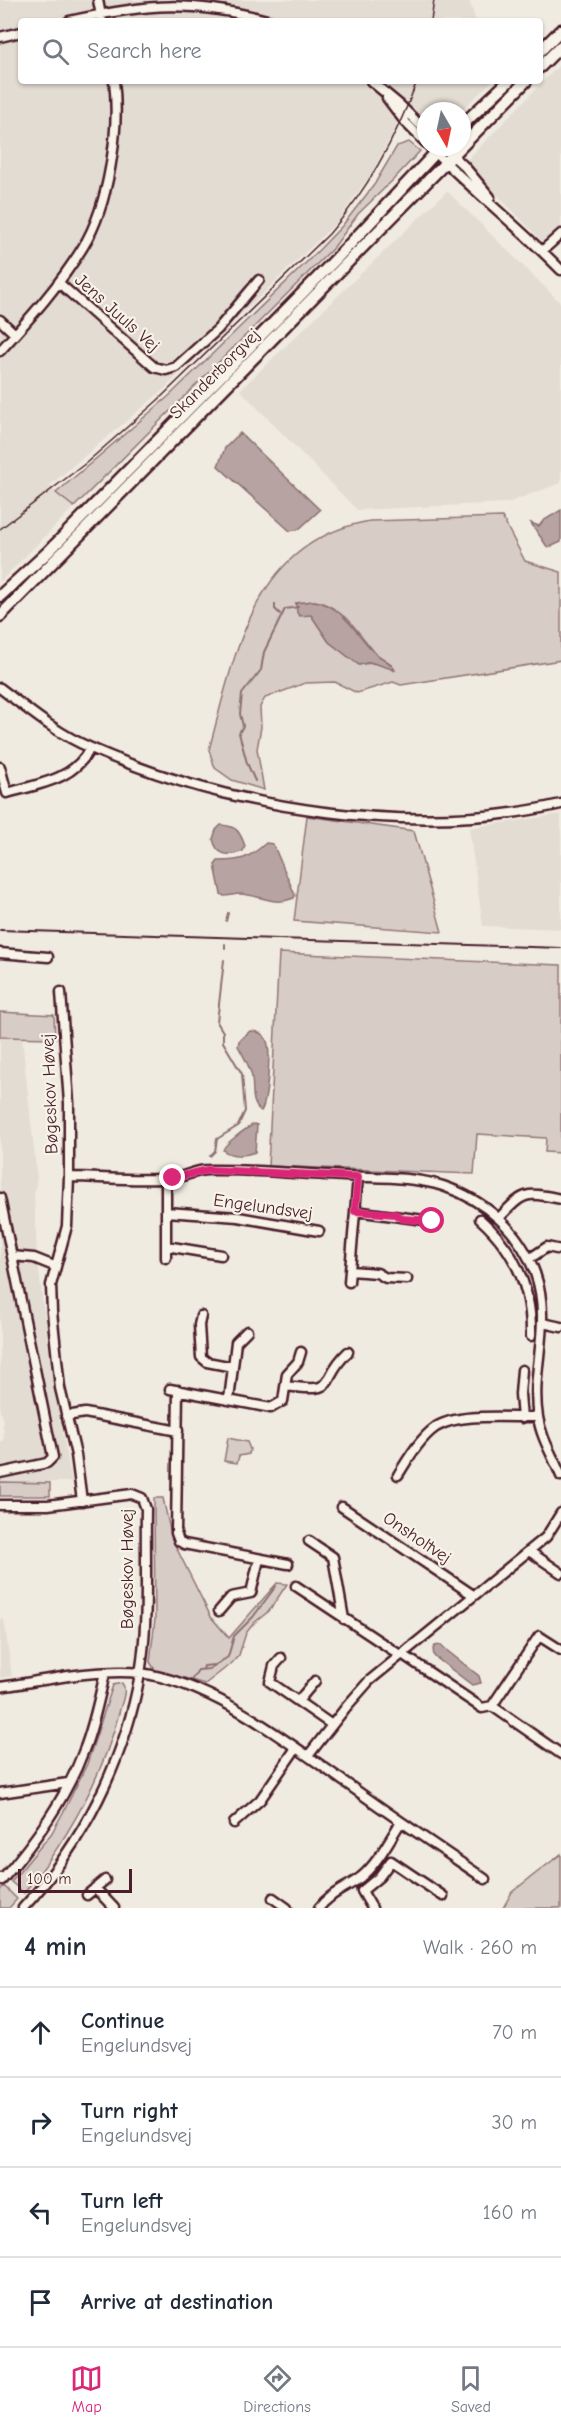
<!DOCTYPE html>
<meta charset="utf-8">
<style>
:root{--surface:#fff;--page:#f6f6f7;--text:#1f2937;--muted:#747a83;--line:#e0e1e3;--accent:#db2777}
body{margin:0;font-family:"Comic Neue",sans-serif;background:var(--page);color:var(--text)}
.compass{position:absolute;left:417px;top:102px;width:54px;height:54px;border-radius:50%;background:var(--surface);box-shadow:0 2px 4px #0004;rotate:171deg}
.scale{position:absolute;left:18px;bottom:15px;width:114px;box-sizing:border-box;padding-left:6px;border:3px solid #4a1f2b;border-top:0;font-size:16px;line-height:21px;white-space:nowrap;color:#4a1f2b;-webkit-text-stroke:4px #f7f3e8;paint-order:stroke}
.stop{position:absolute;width:18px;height:18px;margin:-14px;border:4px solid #db2777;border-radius:50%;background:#fff}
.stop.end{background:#db2777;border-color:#fff;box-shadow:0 2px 6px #0008}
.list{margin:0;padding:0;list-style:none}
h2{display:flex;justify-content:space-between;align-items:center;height:78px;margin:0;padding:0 24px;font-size:26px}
h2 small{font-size:20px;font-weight:400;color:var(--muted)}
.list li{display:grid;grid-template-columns:39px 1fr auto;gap:18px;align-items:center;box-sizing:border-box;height:90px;padding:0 24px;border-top:2px solid var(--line)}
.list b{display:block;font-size:22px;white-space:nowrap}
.list p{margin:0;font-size:20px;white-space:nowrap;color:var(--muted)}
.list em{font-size:20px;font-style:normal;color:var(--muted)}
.icon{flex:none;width:33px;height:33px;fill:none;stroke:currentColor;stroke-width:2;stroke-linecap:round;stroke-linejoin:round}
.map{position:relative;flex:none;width:561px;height:1908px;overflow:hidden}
.search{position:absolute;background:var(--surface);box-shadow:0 2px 4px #0004;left:18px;right:18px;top:18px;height:66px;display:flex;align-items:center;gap:15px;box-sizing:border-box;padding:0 21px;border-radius:6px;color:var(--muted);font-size:22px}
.sheet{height:438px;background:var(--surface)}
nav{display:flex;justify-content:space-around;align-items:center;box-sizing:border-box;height:84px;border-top:2px solid var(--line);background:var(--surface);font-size:16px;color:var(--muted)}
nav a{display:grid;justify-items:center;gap:3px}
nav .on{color:var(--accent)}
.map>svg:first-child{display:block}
.built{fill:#e3dcd2}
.green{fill:#d8cdc6;stroke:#917678;stroke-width:1.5;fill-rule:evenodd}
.water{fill:#b7a4a2;stroke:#8b6f72;stroke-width:1.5}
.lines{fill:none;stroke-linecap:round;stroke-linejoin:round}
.stream{stroke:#8b6f72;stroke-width:2}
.minor-casing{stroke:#4a1f2b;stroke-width:13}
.major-casing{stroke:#4a1f2b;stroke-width:15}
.minor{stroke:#f7f3e8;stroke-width:8}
.major{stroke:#f7f3e8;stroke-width:10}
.tram{stroke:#4a1f2b;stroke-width:1.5}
.rail{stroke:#4a1f2b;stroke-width:2}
.route{stroke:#db2777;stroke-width:8}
.labels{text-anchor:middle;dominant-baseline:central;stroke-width:4.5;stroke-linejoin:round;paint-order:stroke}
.street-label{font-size:18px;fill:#4a1f2b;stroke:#f7f3e8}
</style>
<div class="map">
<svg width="561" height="1908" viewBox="0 0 561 1908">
<rect width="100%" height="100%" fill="#f0ebe0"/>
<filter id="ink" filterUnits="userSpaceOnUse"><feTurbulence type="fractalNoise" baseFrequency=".0167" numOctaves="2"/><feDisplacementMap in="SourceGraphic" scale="12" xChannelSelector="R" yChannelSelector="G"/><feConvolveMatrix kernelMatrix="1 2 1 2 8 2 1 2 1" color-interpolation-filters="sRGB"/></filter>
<g filter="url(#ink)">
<path class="built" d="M0,0H469L476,21H21V81H492L461,111H426V124L411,109L398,123L373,171L337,222L162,391L49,486L74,507L0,582Z
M561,63V226L543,242L465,162Z
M447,191L561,303V483L507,503L357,510L240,390Z
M561,814V929L483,926L469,828Z
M0,1037L22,1038L37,1178L34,1193L37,1255L52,1375L72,1482H0V1443L4,1440L2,1414L0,1413Z
M0,1619H4L12,1676L0,1678Z"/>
<path class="green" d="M409,142L420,151L393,180L358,214L334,247L74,507L56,493L169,396L315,254L342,226L374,185L397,146Z
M502,517L525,561L561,572V660L401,685L393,682L357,693L335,682L305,683L265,698L260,707L261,727L257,749L264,790L232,780L215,768L209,750C235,654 253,541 370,521ZM314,601L321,602L348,619L376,654L390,663L393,670C383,663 370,662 359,665L329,642L311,615H307L296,603Z
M307,816L414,831L442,932L294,921Z
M279,953L561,965V1153L545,1152L546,1138L477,1134L474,1174L268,1166Z
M0,1012L54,1015L55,1038L0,1037Z
M228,1438L247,1442L250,1449L249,1454L239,1456L237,1463L224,1461Z
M0,1482L50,1483V1496H0Z
M154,1498H163L172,1539L211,1617L229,1638L277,1583L287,1584L269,1611L254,1623L246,1633L239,1655L232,1663L205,1684L155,1670L150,1662L155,1619Z
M122,1683C128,1690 121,1704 119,1713C101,1781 68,1839 24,1893L11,1882L51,1834L65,1809L87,1764L113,1685Z
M561,1854V1908H503L512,1892Z
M4,1886L17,1899L9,1908H0V1890Z"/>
<path class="water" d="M240,433L320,510L299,529L290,531L218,466L225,448Z
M561,510V542L548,548L531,523L539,526L543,521Z
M314,601C342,605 356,633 374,652C381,659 390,661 395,670L370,662L359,665L329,642L311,615L300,616L297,613L296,603Z
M221,825C237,826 240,832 245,846L243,851C228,857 217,856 213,839L216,830Z
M266,843L273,844L295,895L294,898C272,907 260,894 239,894C235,894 229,896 224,896L221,894L215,865L218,861C241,861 248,859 266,843Z
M250,1031C257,1031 263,1033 266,1039C272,1048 267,1103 261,1111C249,1103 255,1086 251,1073C248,1063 243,1055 238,1046L239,1041Z
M254,1124L257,1125L255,1152C245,1156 231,1157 223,1150C224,1144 247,1128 254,1124Z
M440,1645L479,1676L481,1683L472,1685L434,1656L433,1649L435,1646Z"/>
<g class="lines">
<path class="stream" d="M275,604V609L280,614
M255,781L247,763L239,733L243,726L240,714L242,694L261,670L264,652L285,609L298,607
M226,921L228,913
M225,948V944
M210,1156L215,1151L217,1139L238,1126L245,1111L242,1074L223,1042V1032L217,1022L224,960
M203,1669L204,1666L214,1665
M192,1679L198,1670L209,1669L228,1657L234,1636L253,1617L276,1586"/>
<defs>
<path id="minor" d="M98,0L102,21
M69,21C149,3 191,0 271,21
M0,37L21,32
M371,81L400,105L426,131
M387,98L406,123L426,143
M430,147C472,190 519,227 561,270
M443,147L464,166L490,197
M542,251L561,234
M59,283L154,367L166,370L176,367L218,329L259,280
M0,320L15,334
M0,351C30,318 60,285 83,247C109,205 120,129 114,81
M0,688C29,710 57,734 91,748C229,809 413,838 561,804
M0,767L7,793C38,784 75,780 90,748
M0,953L48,957
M61,992L69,1103V1177L67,1226L51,1285L52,1312L60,1388L76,1455L82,1501
M69,1177C103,1177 139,1182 173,1178C185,1177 195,1170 208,1170C253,1169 299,1174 344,1176C376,1178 412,1176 443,1186C485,1200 520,1231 535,1273C553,1323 530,1369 538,1417C541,1438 553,1456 561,1476
M166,1178V1258
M0,1198L53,1457L47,1463L0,1473
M355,1211L432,1221
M166,1212L238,1217L319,1231
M499,1218C525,1191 525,1192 561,1199
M480,1219C515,1250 532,1290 531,1336
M166,1246L221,1255
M12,1256L34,1258L54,1266
M529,1259L547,1247L561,1250
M350,1271L377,1273L386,1278L407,1279
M349,1282L358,1177
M201,1316L199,1325L201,1357L207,1362L233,1367
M543,1323L561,1327
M287,1386C341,1394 318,1380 348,1352
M170,1389L271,1408L283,1401L287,1374L298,1362L301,1352
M178,1390L176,1533L179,1541L184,1544L288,1564
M229,1400L236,1342L247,1331
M66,1416L85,1413L178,1431
M522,1418L520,1394L522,1370
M398,1475C408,1459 420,1438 436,1427C459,1412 511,1418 538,1417
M0,1505H48L132,1494L142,1498L146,1509C145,1563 149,1620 140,1674C125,1760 83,1844 23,1908
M342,1507L473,1595
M309,1541L333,1557L344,1619
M529,1551L561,1573
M296,1586L400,1655
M219,1611L231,1597L251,1593L259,1559
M402,1654L482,1708L492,1706L561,1754
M281,1658L274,1666L270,1682L332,1725
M0,1687C42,1681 99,1668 140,1673C214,1683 287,1742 346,1783C392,1816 438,1847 485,1879
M299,1700L315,1681
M492,1706L539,1636L561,1650
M308,1756L347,1706L369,1681L546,1537L561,1513
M0,1793L68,1783
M234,1823L260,1800L296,1748
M0,1878L2,1880C35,1841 66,1799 84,1750C94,1725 99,1699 105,1673
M95,1888L114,1908
M87,1895L105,1880
M273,1898L287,1908
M319,1908C330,1893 347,1888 361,1877C378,1863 389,1840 401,1822
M372,1908L362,1891L379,1877L391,1861L443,1896"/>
<path id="major" d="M540,51L561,30
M540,67L561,46
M462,125L509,81
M462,146L526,81
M0,596L48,552L336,259L441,147
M0,616L461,147"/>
</defs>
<use href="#minor" class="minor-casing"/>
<use href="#major" class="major-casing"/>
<use href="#minor" class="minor"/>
<use href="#major" class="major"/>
<path class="tram" d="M431,21L434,0
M0,529L86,463L157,401L329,234C369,188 396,138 417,81"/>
<path class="rail" d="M0,930L561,948"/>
</g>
</g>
<g class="lines" filter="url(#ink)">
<path class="route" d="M173,1178L208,1170L358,1177L355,1211L395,1214L403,1219L432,1221"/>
</g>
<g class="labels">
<g class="street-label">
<text transform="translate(117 313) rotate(42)">Jens Juuls Vej</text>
<text transform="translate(215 374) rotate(-45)">Skanderborgvej</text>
<text transform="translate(50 1094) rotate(-92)">Bøgeskov Høvej</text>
<text transform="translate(263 1207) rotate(8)">Engelundsvej</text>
<text transform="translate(417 1538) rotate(34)">Onsholtvej</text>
<text transform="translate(127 1569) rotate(-90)">Bøgeskov Høvej</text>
</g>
</g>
</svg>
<svg class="compass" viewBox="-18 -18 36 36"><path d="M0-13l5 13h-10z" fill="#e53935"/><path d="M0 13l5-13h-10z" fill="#747a83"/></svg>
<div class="scale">100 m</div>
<div class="stop" style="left:432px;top:1221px"></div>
<div class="stop end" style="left:173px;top:1178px"></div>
<div class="search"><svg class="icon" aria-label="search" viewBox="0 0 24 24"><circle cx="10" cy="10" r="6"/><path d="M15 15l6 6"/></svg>Search here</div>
</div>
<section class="sheet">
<h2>4 min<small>Walk · 260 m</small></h2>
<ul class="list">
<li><svg class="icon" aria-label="ahead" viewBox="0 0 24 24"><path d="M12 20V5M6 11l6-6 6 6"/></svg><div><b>Continue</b><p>Engelundsvej</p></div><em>70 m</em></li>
<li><svg class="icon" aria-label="right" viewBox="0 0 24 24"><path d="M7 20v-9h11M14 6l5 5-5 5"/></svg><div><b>Turn right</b><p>Engelundsvej</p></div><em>30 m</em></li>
<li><svg class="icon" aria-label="left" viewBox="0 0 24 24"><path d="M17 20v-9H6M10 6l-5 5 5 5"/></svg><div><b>Turn left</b><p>Engelundsvej</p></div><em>160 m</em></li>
<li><svg class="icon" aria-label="arrive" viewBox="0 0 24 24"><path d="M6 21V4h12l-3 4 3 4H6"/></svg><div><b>Arrive at destination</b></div></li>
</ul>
</section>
<nav>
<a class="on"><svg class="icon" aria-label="map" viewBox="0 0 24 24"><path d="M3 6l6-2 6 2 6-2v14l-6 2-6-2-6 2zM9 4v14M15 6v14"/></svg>Map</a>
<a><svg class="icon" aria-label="directions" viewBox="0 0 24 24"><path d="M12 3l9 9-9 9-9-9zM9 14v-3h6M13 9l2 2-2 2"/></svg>Directions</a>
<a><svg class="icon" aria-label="saved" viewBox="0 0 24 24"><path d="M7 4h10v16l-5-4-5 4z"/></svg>Saved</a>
</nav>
